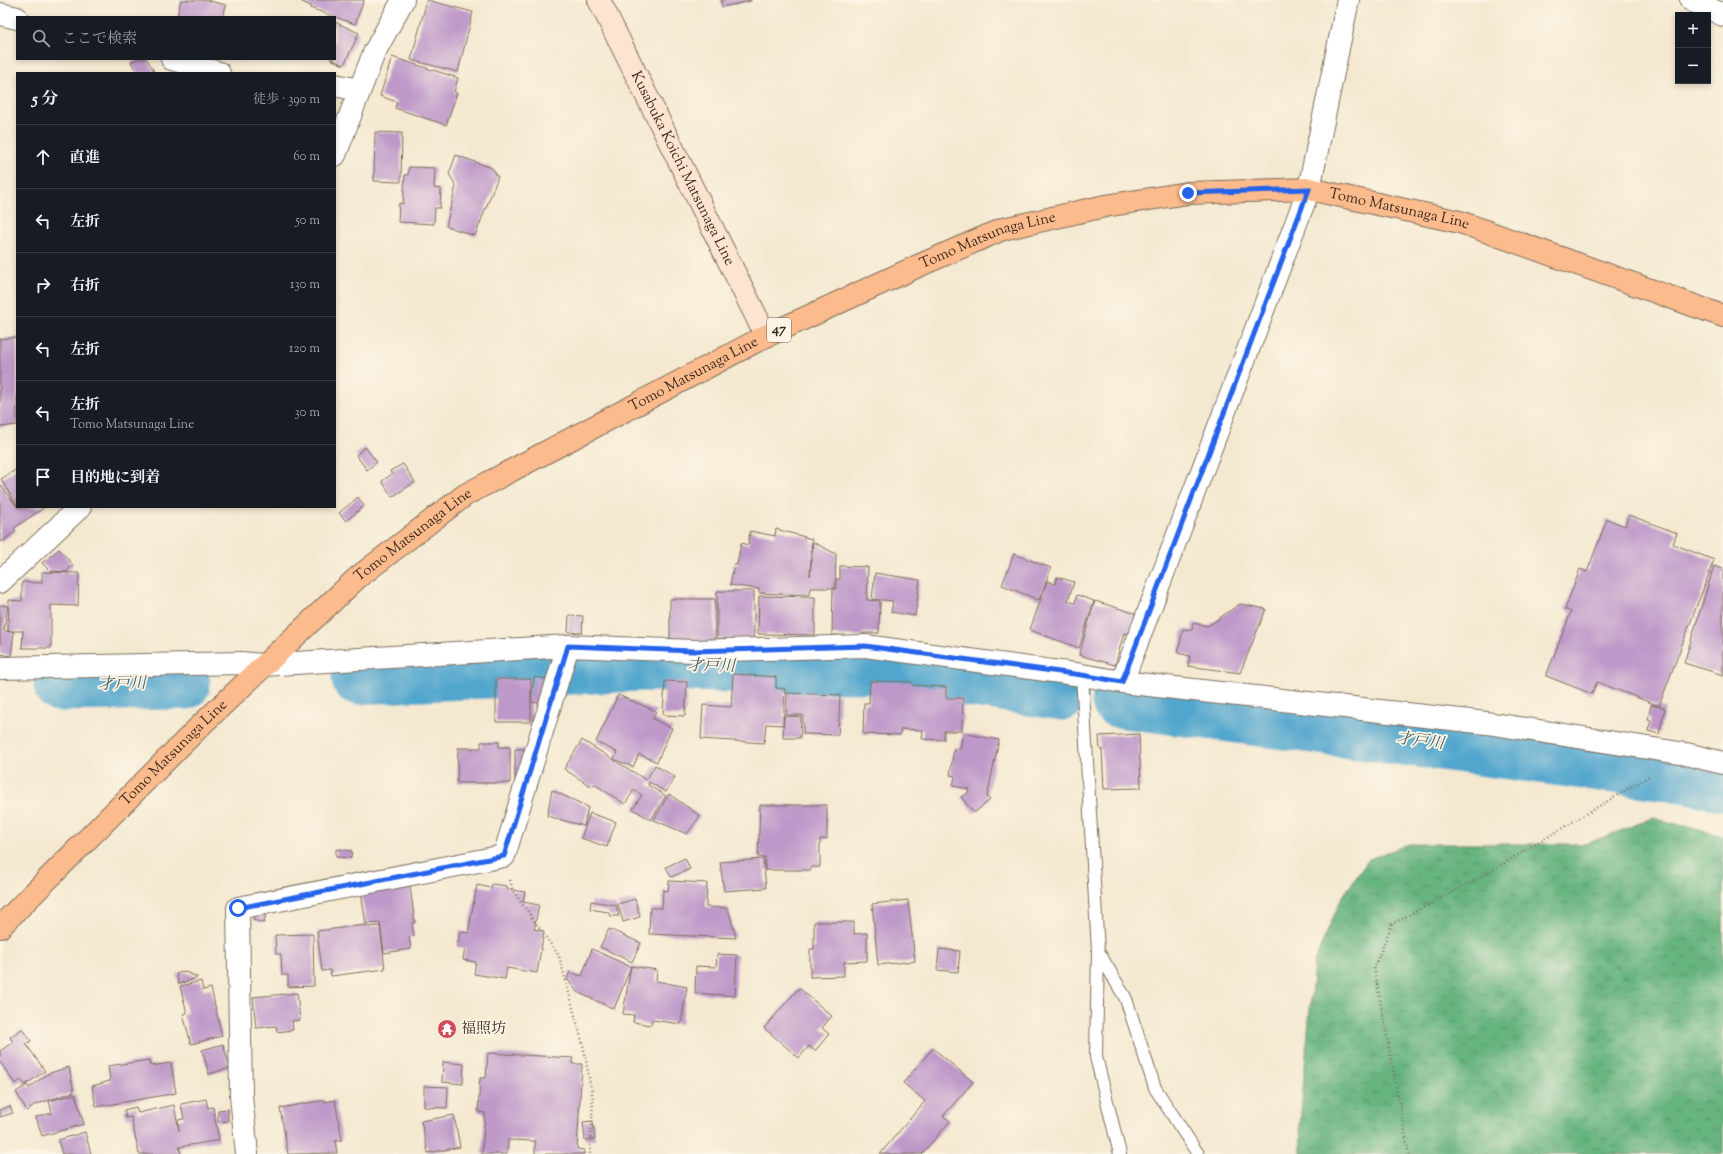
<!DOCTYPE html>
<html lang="ja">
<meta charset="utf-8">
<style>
:root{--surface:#171b24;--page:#20242c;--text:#f1f3f6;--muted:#9ea1a6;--line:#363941}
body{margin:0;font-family:"Sorts Mill Goudy","Noto Serif JP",serif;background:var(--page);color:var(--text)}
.controls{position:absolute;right:12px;top:12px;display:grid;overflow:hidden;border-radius:0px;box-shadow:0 2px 6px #0003}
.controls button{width:36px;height:36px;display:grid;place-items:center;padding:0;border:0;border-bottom:1px solid var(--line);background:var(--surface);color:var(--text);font:20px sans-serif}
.stop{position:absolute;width:12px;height:12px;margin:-9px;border:3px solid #2563eb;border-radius:50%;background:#fff}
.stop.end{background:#2563eb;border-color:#fff;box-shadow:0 1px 4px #0008}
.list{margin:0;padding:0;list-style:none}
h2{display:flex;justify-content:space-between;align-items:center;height:52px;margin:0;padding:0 16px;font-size:17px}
h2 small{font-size:13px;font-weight:400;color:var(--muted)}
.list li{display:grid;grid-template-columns:26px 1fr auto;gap:12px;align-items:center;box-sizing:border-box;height:64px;padding:0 16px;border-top:1px solid var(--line)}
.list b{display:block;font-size:15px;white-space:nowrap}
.list p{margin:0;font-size:13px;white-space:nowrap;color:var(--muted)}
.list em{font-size:13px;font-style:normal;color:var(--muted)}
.icon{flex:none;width:22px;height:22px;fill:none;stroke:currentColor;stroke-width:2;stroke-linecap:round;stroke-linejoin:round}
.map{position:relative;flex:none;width:1723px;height:1154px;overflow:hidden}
.search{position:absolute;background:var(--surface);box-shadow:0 2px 6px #0003;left:16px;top:16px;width:320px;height:44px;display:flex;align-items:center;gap:10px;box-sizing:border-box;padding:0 14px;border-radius:0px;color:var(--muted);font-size:15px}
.panel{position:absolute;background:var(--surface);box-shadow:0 2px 6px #0003;left:16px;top:72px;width:320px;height:436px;border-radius:0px}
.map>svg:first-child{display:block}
.forest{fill:url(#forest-crowns);stroke:#506f4e}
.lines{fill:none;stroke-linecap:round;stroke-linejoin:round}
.river{stroke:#51a6cd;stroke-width:51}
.building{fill:#be98c9}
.lane-casing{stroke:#7c6d5c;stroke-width:14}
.street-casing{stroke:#7c6d5c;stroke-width:24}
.secondary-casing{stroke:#7c6d5c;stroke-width:24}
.primary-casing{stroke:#7c6d5c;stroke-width:24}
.path{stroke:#7c6d5c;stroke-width:2.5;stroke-dasharray:1 3;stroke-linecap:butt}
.lane{stroke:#fff;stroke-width:12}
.street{stroke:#fff;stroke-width:22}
.secondary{stroke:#fde4d1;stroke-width:22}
.primary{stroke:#fbbb8c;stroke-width:22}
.route{stroke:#2563eb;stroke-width:5}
.labels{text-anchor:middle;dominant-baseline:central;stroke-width:3.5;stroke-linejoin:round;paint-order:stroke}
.shield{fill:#fcf5e5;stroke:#75675a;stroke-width:1}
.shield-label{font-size:14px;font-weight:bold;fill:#3b2a1e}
.street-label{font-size:15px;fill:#3b2a1e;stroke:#fcf5e5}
.poi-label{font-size:15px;fill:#3b2a1e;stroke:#fcf5e5;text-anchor:start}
.water-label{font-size:16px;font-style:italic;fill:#445c64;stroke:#fcf5e5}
</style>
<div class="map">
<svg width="1723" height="1154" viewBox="0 0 1723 1154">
<defs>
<pattern id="forest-crowns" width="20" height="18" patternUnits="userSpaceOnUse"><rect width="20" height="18" fill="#66b47e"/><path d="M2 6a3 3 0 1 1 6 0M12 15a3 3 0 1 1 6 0" fill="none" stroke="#559367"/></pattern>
</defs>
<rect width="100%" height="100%" fill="#fcf5e5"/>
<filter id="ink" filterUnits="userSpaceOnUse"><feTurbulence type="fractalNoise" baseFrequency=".025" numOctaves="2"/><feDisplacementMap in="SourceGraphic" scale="8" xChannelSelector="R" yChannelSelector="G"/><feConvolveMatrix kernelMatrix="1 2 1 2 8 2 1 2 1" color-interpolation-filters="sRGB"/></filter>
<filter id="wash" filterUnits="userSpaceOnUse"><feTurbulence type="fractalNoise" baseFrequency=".012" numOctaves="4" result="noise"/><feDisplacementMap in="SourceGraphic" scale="16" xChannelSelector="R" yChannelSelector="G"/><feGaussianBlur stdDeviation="0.9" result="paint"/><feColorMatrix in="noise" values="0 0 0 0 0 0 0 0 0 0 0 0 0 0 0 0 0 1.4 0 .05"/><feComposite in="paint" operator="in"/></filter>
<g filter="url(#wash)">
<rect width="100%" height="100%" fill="#f4e9d0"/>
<path class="forest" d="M1653,818L1723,836V1154H1301L1300,1124L1314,962L1341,899L1369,859L1409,844H1586Z"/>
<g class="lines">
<path class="river" d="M357,679L640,666L878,668L1063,695
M59,686L185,684
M1117,702L1689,778L1723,786"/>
</g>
<g id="blocks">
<path class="building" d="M181,0H206L226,5L223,17H177Z
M302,0H364L355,24L310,8L311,6L302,2Z
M427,0L473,12L458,72L411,60Z
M721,0H751V1L722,7Z
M335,22L359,33L344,65L330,59H335Z
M392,57L458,78L454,92L457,93L446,125L395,108L397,102L380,96Z
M137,59H147L155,73H137L131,62Z
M375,132L402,133L401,182L374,181Z
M456,155L492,168L498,177L475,236L446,226L456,186L449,174Z
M409,167L435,168L434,188L441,189L440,208H435L434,224L398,222L399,203L403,204L405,175H408Z
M17,337V425L0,427V339Z
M365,447L377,462L367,470L356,455Z
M403,464L415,482L392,497L382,481L392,474L390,471Z
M17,469V506L1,479Z
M0,484L18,508L45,507L14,528L16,531L0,543Z
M358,497L364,506L346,521L339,513Z
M1629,515L1677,533L1673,544L1714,560L1659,706L1597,682L1592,694L1546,676L1571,612L1565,609L1580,569L1587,572L1607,519L1625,526Z
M776,529L812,539L810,576L813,542L836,554L835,588H810L809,595L759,593V589L730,585L734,564L737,565L741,543L748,545L750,531L775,536Z
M59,549L73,565L66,572L50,571L42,563Z
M1014,554L1051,568L1039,600L1002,585Z
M840,566L868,567L867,600L880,601L879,633H863V636L832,635L833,589H836V579H840Z
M1714,566L1723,569V675L1684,663Z
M42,572L79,573L78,606L51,605V648H22L23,631H8L9,600L22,601V582L42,583Z
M875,573L920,580L915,616L891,612L893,601L872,599Z
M1057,577L1074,582L1068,601L1075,603L1077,595L1094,601L1079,648L1030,630L1047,581L1055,584Z
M717,591H754V639H717Z
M759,596L815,597V635L758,634Z
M670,599H715V641H670Z
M1095,601L1137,614L1131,635L1124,633L1115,665L1079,655Z
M1240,604L1266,609L1240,673L1188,666L1190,656L1178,653L1183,629L1192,630L1193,623L1208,626Z
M0,605L8,606L4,631L14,632L11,656L0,654Z
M569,615L583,616L582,633L568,632Z
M733,674L776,677V688L785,689L783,725L766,724L764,743L701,739L703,705L731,707Z
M534,677L549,679L547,704L531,702Z
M496,679H531V722H496Z
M665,681L687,682L685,716L663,715Z
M870,681L912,682V685L946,687V698H963L962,731H944V740L922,739L923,730L901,729L900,735L863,734L864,703H869Z
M787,693L840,695L838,735L803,734V715H786Z
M618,695L656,711L653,719L672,728L657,762L639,754L633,767L614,759L617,752L596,742Z
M1651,705L1665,708L1659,734L1648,731L1651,720L1648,719Z
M784,716L801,717L800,738H783Z
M963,733L999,740L987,797L990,800L974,813L961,797L968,793L969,789L953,786L955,776L950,775L954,748L960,749Z
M1139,734L1141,788L1104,789L1102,749H1100L1099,736Z
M582,740L646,780L655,765L675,777L666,792L649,782L648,785L666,796L651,820L633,809L642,795L634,790L625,804L594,784L592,787L564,769Z
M481,742H499V747H510V783H457L458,748H481Z
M515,749H534V782L515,781Z
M552,790L588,807L584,826L547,816Z
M669,794L700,816L687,834L654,820Z
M760,805H827V839H820V867H811V870H765V857H758Z
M590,813L616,822L607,847L581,838Z
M336,849L352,851L351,858L336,857Z
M685,858L690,869L671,877L666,867Z
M763,859L766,888L724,891L720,862Z
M409,879L415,923H412L414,936L409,937L411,949L384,953L380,923L366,924L360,886Z
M669,881L707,883L706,907L728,908L736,938L649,934L650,908H662L663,890L668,891Z
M492,884L507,886V889L525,892L523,902L539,905L534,929L544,931L537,973L507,968L505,979L474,974L476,962L463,960L465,948L457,947L460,931L468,933L477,885L491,888Z
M635,899L640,917L623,922L618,904Z
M908,900L915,961L878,965L872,904Z
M591,901L616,905L619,916H610L608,912L590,909Z
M256,906L267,909L264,923L253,920Z
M814,922H854V934L867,933V961L844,962V976L810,977V949H814Z
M366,925V927L380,926L385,969L331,976L330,970L322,971L317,931Z
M609,929L641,943L632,962L600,947Z
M313,934L314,986L288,987V975H282L281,954H276L275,935Z
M592,949L631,967L614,1009L577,992L567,979L570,972L582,976Z
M939,949L960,951L958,972L937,970Z
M717,954L737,955L735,996L695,993L696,966L716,967Z
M631,966L657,970L656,981L687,987L681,1024L652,1020L651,1025L633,1022L634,1015L623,1014Z
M183,971L197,977V978L179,984L176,974Z
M201,981L203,990L211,988L222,1036L191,1044L183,1014L187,1013L180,986Z
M799,988L832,1016L822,1028L829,1034L815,1051L809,1046L799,1058L764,1028Z
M297,993L300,1020L292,1021L293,1030L277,1032L276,1026L256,1028L253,997Z
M22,1029L31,1041L26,1044L45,1071L25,1085L21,1080L15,1084L0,1062V1051L13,1042L10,1037Z
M223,1044L230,1068L209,1074L202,1050Z
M933,1048L973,1082L943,1116L950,1121L922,1154H880L925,1101L903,1083Z
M488,1053L573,1058L572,1064H582L577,1149L584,1150V1154H535V1141L508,1140L507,1154H482L485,1113L478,1112L480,1078H486Z
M149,1060L150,1066L171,1063L176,1093L96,1107L92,1086L110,1081L108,1066Z
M443,1062L464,1064L463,1084L442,1082Z
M69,1067L74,1092L34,1105L27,1111L16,1092L27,1085L29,1088L47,1074Z
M424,1086L448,1087L447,1108L424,1107Z
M75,1094L84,1124L42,1136L36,1117L52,1113L49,1101Z
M206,1099L208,1108L213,1107L219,1140L179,1147L181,1154H139L131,1117L126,1118L124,1110L136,1107L138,1113L174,1105L179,1131L178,1120L184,1119L181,1104Z
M325,1100V1102L335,1100L342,1140L335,1141L337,1153L288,1154L280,1108Z
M10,1106L13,1113L0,1117V1110Z
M228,1109V1121L218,1122V1110Z
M454,1115L460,1147L428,1153L421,1121Z
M593,1121L595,1139L585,1140L583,1122Z
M85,1132L91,1154H62L58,1140Z"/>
</g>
</g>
<g filter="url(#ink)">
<use href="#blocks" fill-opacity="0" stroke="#7c6d5c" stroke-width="1"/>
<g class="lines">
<defs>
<path id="lane" d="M1082,675L1098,951L1096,1057L1120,1154
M1098,951L1126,999L1155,1088L1198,1154"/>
<path id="street" d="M1691,0L1723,15
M0,14L17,18
M172,59L219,73
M335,85L359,90
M335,155L374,53L403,0
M0,582L80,507
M0,668L241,663L263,665L568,646L693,651L865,646L1082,675L1122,682L1487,723L1686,754L1723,763
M1122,682L1309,189L1348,0
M247,1154L241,1096L238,908L504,856L568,646"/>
<g id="secondary">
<path id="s1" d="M599,0L766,336"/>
</g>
<g id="primary">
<path id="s2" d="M0,927L200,726L357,578L465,495L766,336L918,266L1003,229L1105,206L1188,193L1309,189L1460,222L1723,316"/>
</g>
</defs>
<use href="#lane" class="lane-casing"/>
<use href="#street" class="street-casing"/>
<use href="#secondary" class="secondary-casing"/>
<use href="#primary" class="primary-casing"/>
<path class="path" d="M510,880L513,891L559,956L583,1045L593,1099L590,1154
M1409,1154L1374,968L1392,924L1481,877L1651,775"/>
<use href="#lane" class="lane"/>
<use href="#street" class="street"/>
<use href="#secondary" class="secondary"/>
<use href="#primary" class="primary"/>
</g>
</g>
<g class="lines" filter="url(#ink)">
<path class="route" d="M238,908L504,856L568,646L693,651L865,646L1082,675L1122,682L1309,189L1188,193"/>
</g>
<defs>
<symbol id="temple-disc" viewBox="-11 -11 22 22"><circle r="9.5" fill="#d1495b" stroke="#fcf5e5"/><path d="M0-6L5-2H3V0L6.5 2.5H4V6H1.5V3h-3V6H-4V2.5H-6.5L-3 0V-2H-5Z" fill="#fff"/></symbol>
</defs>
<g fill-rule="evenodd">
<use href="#temple-disc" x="436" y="1018" width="22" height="22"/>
</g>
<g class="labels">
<rect class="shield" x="767" y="318" width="24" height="24" rx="3"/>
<g class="shield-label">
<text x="779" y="330">47</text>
</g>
<g class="street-label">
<text stroke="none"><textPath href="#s1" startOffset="188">Kusabuka Koichi Matsunaga Line</textPath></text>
<text stroke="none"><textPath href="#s2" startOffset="1638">Tomo Matsunaga Line</textPath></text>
<text stroke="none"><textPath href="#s2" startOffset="1218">Tomo Matsunaga Line</textPath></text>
<text stroke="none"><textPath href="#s2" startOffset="894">Tomo Matsunaga Line</textPath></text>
<text stroke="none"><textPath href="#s2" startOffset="570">Tomo Matsunaga Line</textPath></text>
<text stroke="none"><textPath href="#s2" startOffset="246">Tomo Matsunaga Line</textPath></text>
</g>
<g class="poi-label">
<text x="461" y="1029">福照坊</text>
</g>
<g class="water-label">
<text transform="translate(711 667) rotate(1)">才戸川</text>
<text transform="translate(122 685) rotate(-1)">才戸川</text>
<text transform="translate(1420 742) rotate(7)">才戸川</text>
</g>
</g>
</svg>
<div class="controls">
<button>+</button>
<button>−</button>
</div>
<div class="stop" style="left:238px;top:908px"></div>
<div class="stop end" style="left:1188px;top:193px"></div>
<div class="search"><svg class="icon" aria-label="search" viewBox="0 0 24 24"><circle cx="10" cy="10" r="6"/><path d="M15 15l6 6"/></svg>ここで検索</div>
<section class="panel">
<h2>5 分<small>徒歩 · 390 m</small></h2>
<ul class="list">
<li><svg class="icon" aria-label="ahead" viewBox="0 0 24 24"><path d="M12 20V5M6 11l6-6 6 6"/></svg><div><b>直進</b></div><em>60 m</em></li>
<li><svg class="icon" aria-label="left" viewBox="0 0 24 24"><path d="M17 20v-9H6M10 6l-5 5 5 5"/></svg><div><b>左折</b></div><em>50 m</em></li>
<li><svg class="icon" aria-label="right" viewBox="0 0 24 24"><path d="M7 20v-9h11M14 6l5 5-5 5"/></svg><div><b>右折</b></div><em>130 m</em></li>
<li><svg class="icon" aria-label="left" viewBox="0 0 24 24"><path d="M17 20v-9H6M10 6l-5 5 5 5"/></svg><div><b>左折</b></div><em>120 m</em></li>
<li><svg class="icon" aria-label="left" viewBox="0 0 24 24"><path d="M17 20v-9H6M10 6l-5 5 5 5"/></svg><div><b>左折</b><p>Tomo Matsunaga Line</p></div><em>30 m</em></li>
<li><svg class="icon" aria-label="arrive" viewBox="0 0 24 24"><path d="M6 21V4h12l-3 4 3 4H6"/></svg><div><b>目的地に到着</b></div></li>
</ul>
</section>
</div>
